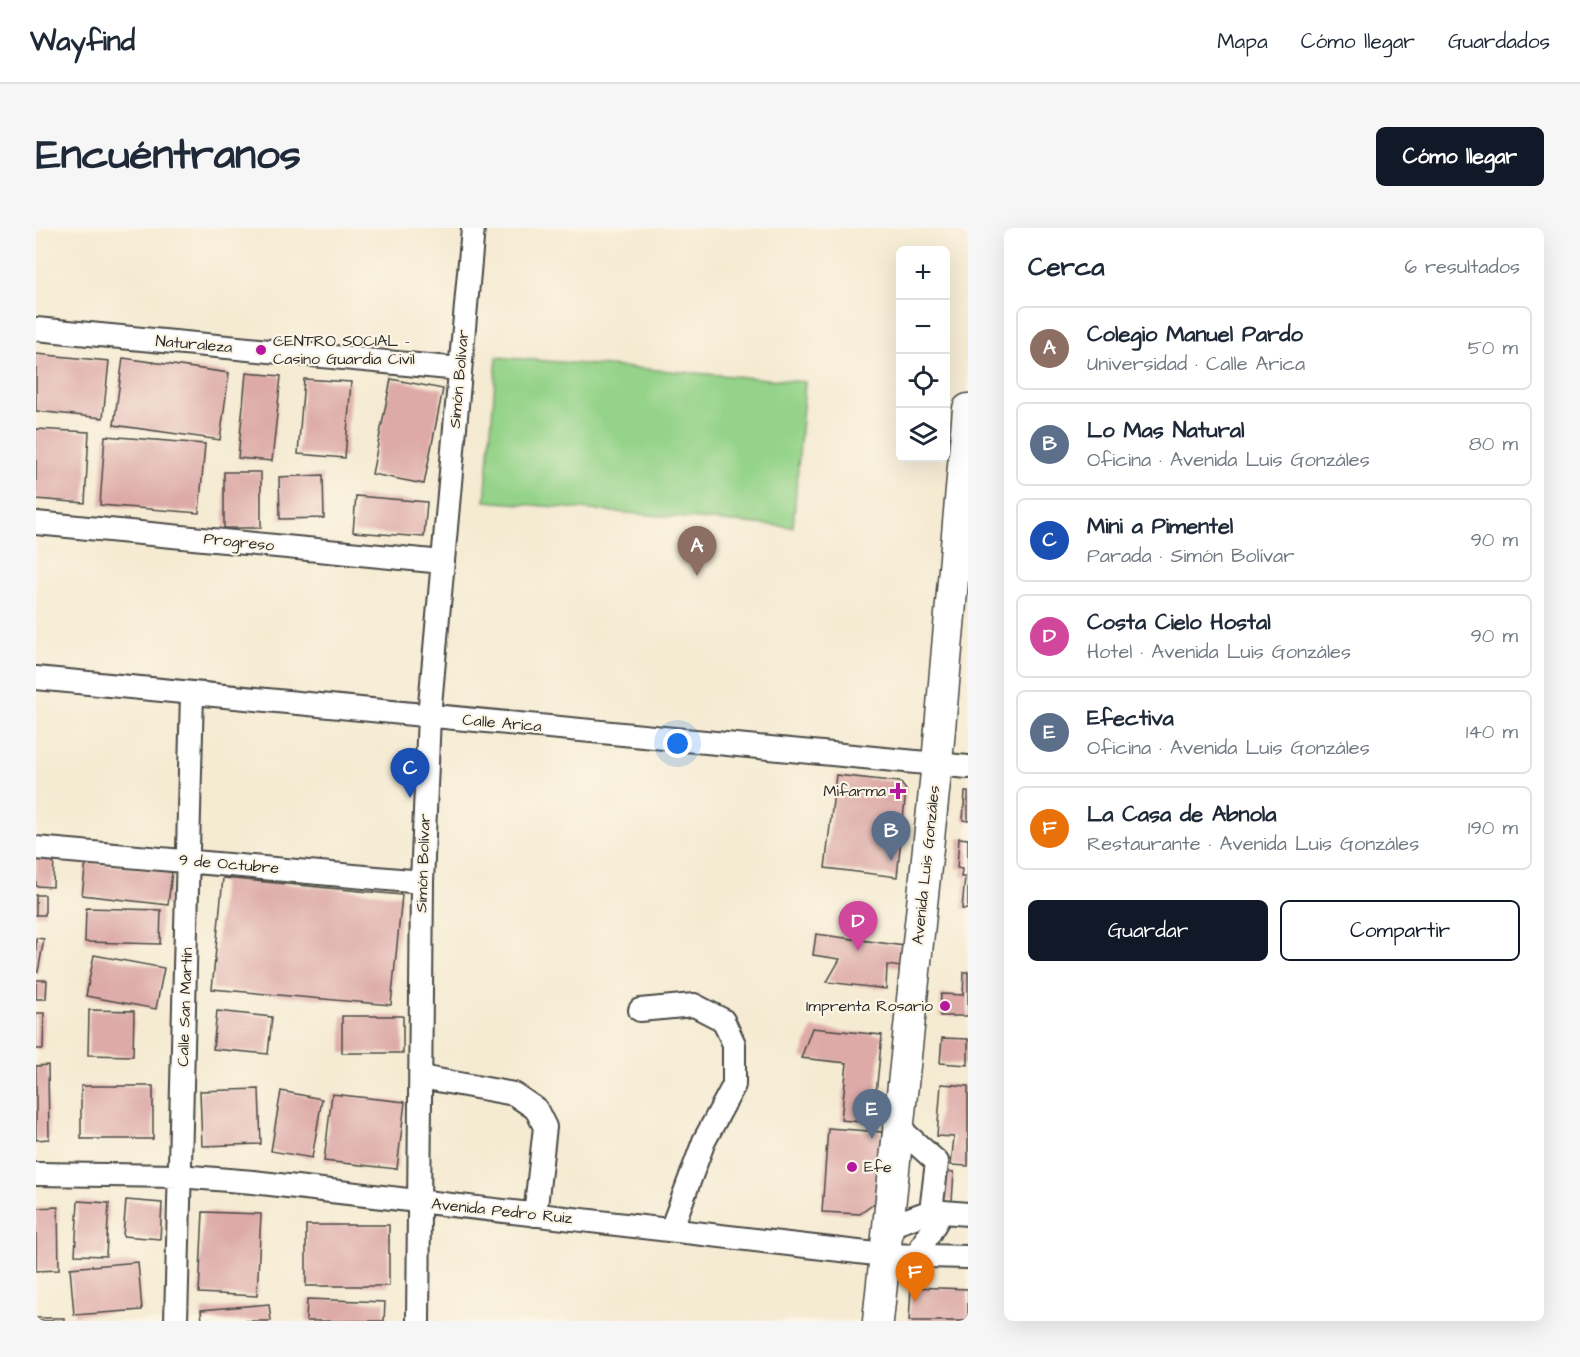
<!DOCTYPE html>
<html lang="es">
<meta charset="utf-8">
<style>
:root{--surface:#fff;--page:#f6f6f7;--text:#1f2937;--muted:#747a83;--line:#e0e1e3;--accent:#111827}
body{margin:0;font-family:"Architects Daughter",sans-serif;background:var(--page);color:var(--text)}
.controls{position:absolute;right:18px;top:18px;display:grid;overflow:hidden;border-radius:9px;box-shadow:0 6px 24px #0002}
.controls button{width:54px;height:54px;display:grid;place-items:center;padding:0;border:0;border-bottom:2px solid var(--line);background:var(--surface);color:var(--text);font:30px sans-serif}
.you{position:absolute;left:642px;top:516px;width:21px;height:21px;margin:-15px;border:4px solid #fff;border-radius:50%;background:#1a73e8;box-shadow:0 0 0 9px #1a73e833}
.badge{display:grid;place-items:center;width:39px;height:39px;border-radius:50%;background:var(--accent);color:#fff;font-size:20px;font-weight:700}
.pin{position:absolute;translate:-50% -50px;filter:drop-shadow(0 2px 3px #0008)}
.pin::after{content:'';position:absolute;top:32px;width:21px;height:18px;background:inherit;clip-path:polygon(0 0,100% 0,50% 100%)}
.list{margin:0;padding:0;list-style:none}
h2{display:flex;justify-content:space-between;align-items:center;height:78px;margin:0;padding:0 24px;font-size:26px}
h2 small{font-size:20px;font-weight:400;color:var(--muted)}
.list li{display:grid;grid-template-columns:39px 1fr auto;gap:18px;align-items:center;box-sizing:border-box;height:84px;margin:0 12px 12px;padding:0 12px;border:2px solid var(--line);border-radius:9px}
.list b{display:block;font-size:22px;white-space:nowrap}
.list p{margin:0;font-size:20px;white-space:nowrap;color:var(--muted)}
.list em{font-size:20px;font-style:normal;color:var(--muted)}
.actions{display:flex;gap:12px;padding:18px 24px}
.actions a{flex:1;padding:14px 0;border:2px solid var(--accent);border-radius:9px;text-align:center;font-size:21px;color:var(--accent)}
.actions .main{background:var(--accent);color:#fff}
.icon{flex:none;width:33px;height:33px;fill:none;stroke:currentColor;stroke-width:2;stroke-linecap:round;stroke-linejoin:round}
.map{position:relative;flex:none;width:932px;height:1093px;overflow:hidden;border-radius:9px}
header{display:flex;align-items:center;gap:36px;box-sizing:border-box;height:84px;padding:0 30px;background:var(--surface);border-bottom:2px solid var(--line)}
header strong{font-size:28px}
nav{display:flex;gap:33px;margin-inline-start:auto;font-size:21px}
.intro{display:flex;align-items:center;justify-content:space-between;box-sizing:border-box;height:144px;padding:0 36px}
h1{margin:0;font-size:42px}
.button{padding:15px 27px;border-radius:9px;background:var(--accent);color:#fff;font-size:21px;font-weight:700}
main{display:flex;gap:36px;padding:0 36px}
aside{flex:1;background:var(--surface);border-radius:9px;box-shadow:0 6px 24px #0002}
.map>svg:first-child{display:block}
.green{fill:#94d389;stroke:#607f5a;stroke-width:1.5}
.building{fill:#ddaaa8}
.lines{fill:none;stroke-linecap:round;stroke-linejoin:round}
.minor-casing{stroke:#494844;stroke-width:26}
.major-casing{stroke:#494844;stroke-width:33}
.minor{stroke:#fff;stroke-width:22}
.major{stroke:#fff;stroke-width:30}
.poi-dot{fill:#b5179e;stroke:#fcf5e5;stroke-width:2}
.labels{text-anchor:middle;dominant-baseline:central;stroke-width:4.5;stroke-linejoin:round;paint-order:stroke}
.poi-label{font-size:16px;fill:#2b2b2b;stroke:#fcf5e5;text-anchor:start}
.street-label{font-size:16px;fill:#2b2b2b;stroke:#fcf5e5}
</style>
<header>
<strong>Wayfind</strong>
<nav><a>Mapa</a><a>Cómo llegar</a><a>Guardados</a></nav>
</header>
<div class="intro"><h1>Encuéntranos</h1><a class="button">Cómo llegar</a></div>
<main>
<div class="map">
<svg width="932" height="1093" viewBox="0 0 932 1093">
<rect width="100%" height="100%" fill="#fcf5e5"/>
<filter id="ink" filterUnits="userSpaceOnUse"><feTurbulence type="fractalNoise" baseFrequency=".0167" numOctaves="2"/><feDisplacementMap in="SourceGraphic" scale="12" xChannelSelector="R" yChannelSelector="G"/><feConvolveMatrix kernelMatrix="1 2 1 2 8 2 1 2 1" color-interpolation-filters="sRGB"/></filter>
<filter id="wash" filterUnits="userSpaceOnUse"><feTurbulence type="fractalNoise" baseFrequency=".008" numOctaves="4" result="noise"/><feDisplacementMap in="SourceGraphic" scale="24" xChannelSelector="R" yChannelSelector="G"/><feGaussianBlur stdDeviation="1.35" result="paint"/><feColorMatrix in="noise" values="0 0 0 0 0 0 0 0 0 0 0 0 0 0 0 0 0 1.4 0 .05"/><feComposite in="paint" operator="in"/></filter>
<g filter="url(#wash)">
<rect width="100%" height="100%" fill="#f5ebd3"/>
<path class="green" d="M461,129L769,154L757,299L449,273Z"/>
<g id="blocks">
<path class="building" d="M0,126L73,133L67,190L0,183Z
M87,130L193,145L184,212L78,197Z
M210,145L245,148L236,233L202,230Z
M268,151L315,154L309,230L262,226Z
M355,151L407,161L388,256L336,246Z
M0,201L53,204L49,275L0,271Z
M69,208L169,216L163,285L64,277Z
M188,244H225V300H188Z
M287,247L288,290L244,291L243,249Z
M320,268L391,274L388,309L317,304Z
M800,547L864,554L870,562L861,649L789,640Z
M929,564H932V593L927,592Z
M923,610L932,611V681H926L929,649H925L926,641L921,640Z
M0,624L18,625L17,659L0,658Z
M50,634L136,644L132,677L46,667Z
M187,650L366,667L355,777L176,761Z
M0,667H9V687H0Z
M50,680L125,682L124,716L49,714Z
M780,706L868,718L865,739L851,737L850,761L791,754L804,731L777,727Z
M0,710L8,711L2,744H0Z
M58,727L128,740L120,781L50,768Z
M928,744H932V788H904L905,766L927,767Z
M0,752H11L10,771H0Z
M53,782L98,783L97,828L52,827Z
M181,783L236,789L232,826L177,821Z
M0,785H8L7,821H0Z
M306,788H367V825H306Z
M776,800L846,807L837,895L805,892L811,835L765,830Z
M906,810L932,811V837L904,835Z
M12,837L13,911L0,912V838Z
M905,856L932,858V938L915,937L918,909L901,908Z
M45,858H117V911H45Z
M223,861L225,916L166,918L164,863Z
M245,863L286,871L276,930L235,923Z
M296,866L369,874L361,941L288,933Z
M792,900L846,904L842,973L824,986L786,984Z
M896,942L918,944L916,973L894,971Z
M90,972L126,975L124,1011L87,1008Z
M42,973L73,975L70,1028L39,1027Z
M22,979L23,1042L0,1043V980Z
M167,984L225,986L221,1068L163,1065Z
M270,997H353V1058H270Z
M102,1034L106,1082L38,1087L34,1040Z
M875,1059L932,1061V1093H873Z
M271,1071L349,1074L348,1093H270Z
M233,1076L235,1093H166L165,1082Z
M0,1090H28V1093H0Z"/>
</g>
</g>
<g filter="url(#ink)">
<use href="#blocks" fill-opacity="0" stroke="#494844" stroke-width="1.5"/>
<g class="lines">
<defs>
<path id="minor" d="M0,101L424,141
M0,295L407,334
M0,450L932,539
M0,620L386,654
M604,782L658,777L687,792L698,816V857L668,913L635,1002
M385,849L478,866L500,881L509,899L499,987
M862,899L901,934L895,983
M0,946L143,948L217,954L848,1027L932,1029
M851,999L895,983L932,986
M880,1028L906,984
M140,1093L156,465
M382,1093L386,654L393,488L437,0"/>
<path id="major" d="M842,1093L901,535L932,181"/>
</defs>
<use href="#minor" class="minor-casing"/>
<use href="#major" class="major-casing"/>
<use href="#minor" class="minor"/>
<use href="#major" class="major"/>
</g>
</g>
<g class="poi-dot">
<circle cx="225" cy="122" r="6"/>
<path d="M859 554h6v6h6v6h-6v6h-6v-6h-6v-6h6z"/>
<circle cx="909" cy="778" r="6"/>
<circle cx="816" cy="939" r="6"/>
</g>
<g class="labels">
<g class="poi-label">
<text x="237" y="113">CENTRO SOCIAL -<tspan x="237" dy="18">Casino Guardia Civil</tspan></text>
<text x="850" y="563" text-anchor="end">Mifarma</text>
<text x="897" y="778" text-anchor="end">Imprenta Rosario</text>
<text x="828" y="939">Efe</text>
</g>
<g class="street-label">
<text transform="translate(158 116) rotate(5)">Naturaleza</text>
<text transform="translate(423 151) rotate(-85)">Simón Bolívar</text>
<text transform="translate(203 314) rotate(6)">Progreso</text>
<text transform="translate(466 495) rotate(5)">Calle Arica</text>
<text transform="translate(387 635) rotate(-88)">Simón Bolívar</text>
<text transform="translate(193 636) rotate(5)">9 de Octubre</text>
<text transform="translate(890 637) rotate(-84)">Avenida Luis Gonzáles</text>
<text transform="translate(149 779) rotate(-88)">Calle San Martín</text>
<text transform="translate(466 983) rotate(6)">Avenida Pedro Ruiz</text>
</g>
</g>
</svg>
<div class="controls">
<button>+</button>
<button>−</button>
<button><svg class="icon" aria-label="locate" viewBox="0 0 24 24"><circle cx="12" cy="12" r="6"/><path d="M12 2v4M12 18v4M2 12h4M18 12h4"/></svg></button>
<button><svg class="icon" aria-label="layers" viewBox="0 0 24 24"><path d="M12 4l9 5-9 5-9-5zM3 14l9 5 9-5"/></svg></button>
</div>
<div class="you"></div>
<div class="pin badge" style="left:661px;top:348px;background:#8d6e63">A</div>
<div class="pin badge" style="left:855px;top:633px;background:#5c6f8a">B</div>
<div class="pin badge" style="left:374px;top:570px;background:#1a4fb4">C</div>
<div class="pin badge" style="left:822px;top:723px;background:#d1479c">D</div>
<div class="pin badge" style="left:836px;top:911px;background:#5c6f8a">E</div>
<div class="pin badge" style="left:879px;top:1074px;background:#e8710a">F</div>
</div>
<aside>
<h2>Cerca<small>6 resultados</small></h2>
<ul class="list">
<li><span class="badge" style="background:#8d6e63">A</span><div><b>Colegio Manuel Pardo</b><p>Universidad · Calle Arica</p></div><em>50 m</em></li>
<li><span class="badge" style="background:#5c6f8a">B</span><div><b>Lo Mas Natural</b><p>Oficina · Avenida Luis Gonzáles</p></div><em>80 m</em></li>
<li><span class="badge" style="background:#1a4fb4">C</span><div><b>Mini a Pimentel</b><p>Parada · Simón Bolívar</p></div><em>90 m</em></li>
<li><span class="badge" style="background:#d1479c">D</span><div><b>Costa Cielo Hostal</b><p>Hotel · Avenida Luis Gonzáles</p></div><em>90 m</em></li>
<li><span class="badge" style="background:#5c6f8a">E</span><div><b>Efectiva</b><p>Oficina · Avenida Luis Gonzáles</p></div><em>140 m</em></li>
<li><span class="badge" style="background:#e8710a">F</span><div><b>La Casa de Abnola</b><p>Restaurante · Avenida Luis Gonzáles</p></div><em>190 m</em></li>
</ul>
<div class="actions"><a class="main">Guardar</a><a>Compartir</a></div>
</aside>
</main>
